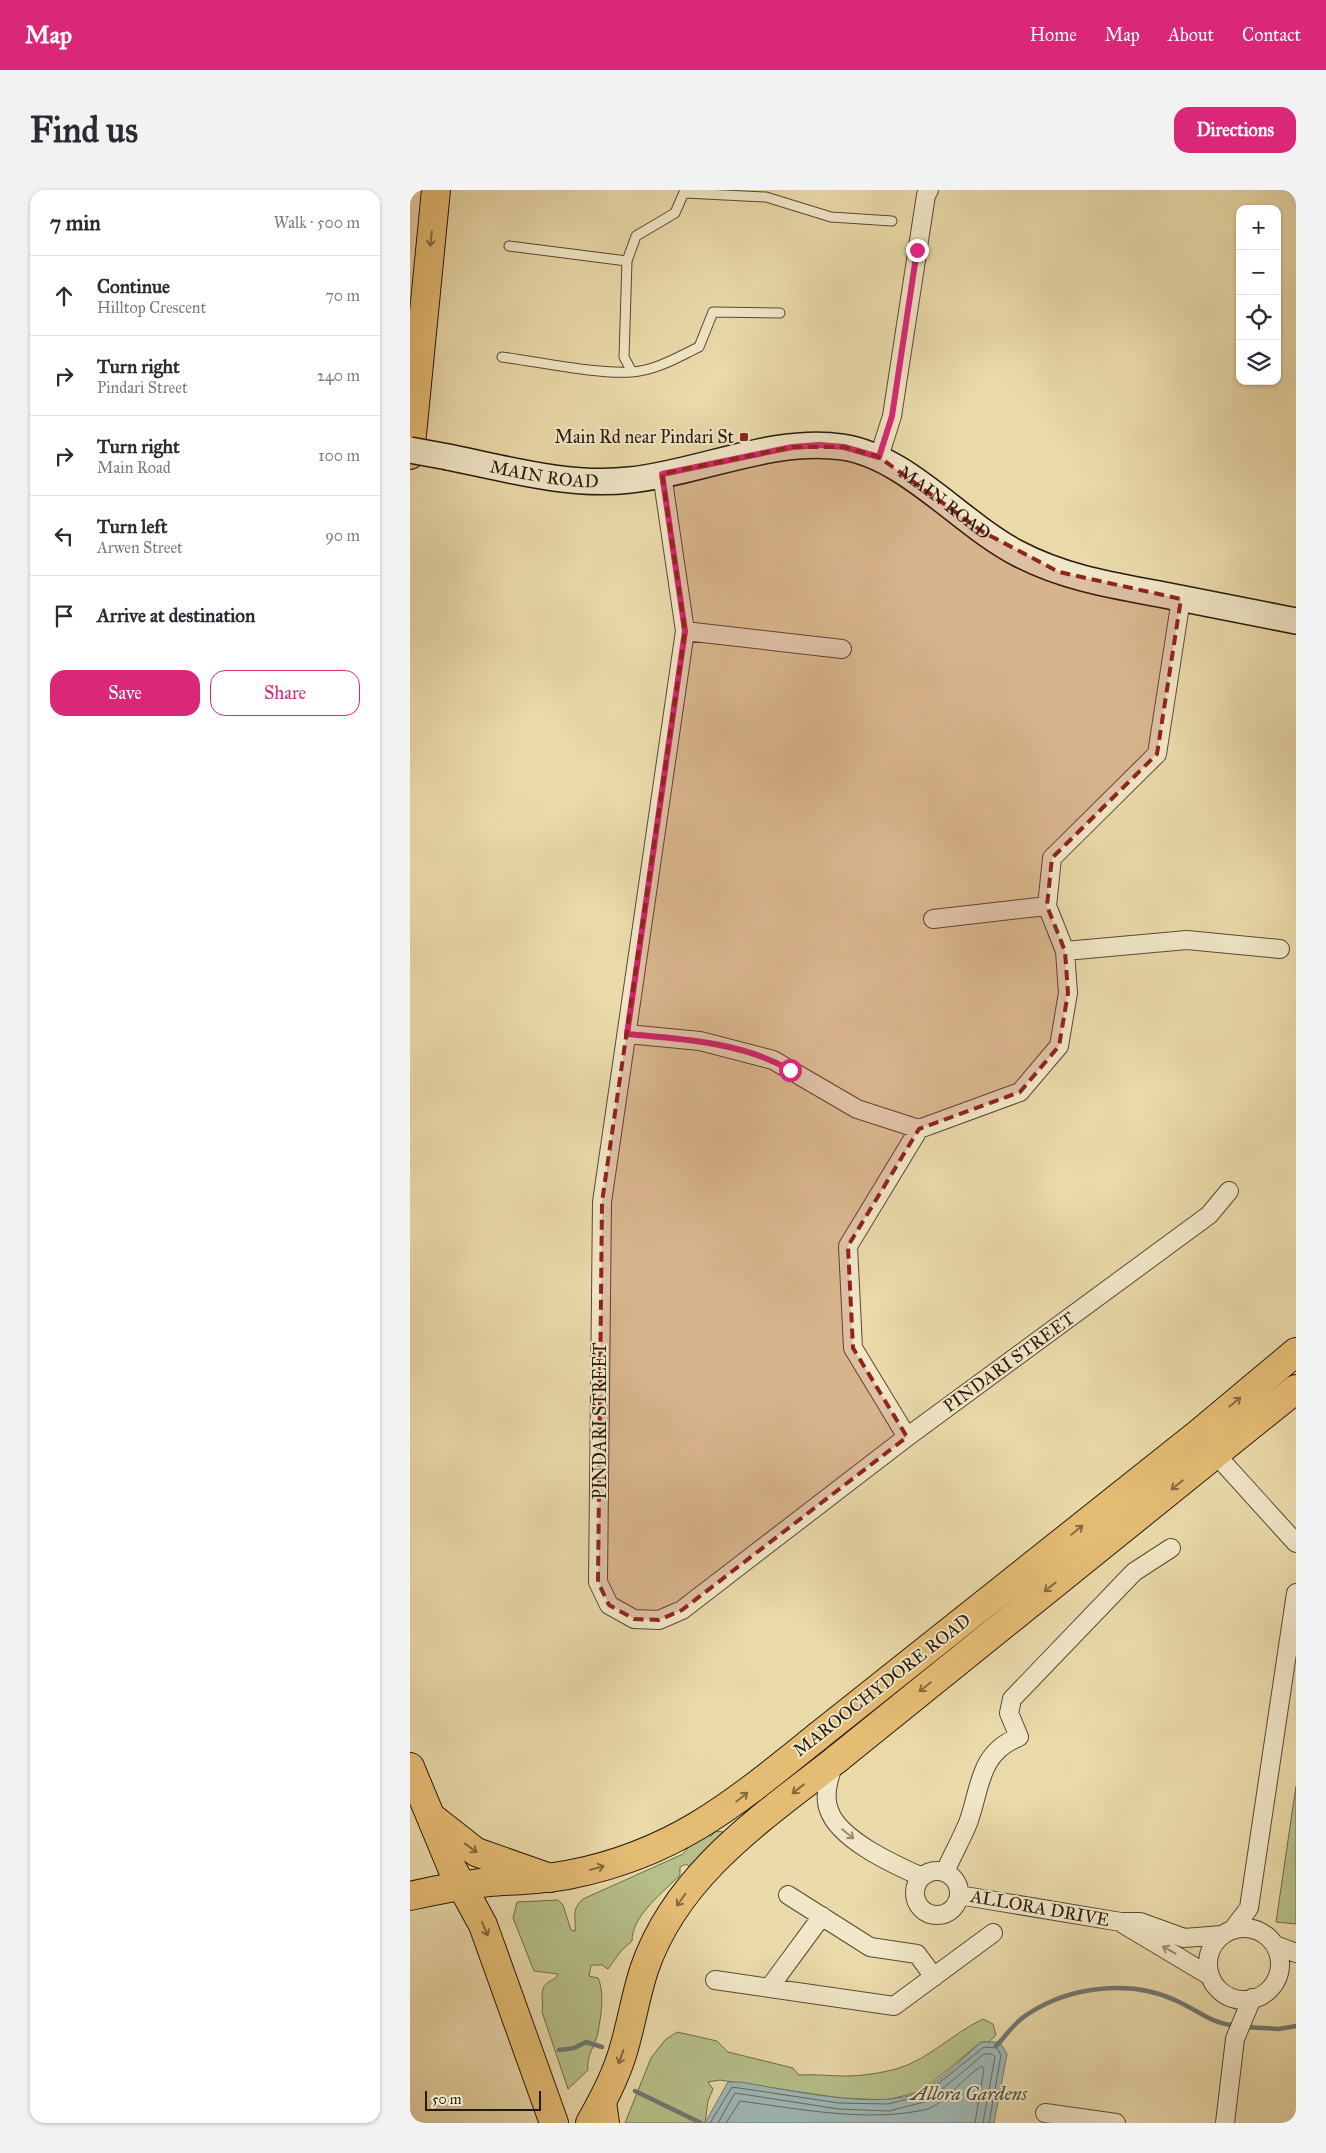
<!DOCTYPE html>
<meta charset="utf-8">
<style>
:root{--surface:#fff;--page:#f2f2f3;--text:#2b2b33;--muted:#7c7c81;--line:#e1e1e2;--accent:#db2777}
body{margin:0;font-family:"IM FELL Great Primer",serif;background:var(--page);color:var(--text)}
.controls{position:absolute;right:15px;top:15px;display:grid;overflow:hidden;border-radius:10px;box-shadow:0 1px 4px #0004}
.controls button{width:45px;height:45px;display:grid;place-items:center;padding:0;border:0;border-bottom:1px solid var(--line);background:var(--surface);color:var(--text);font:25px sans-serif}
.scale{position:absolute;left:15px;bottom:12px;width:116px;box-sizing:border-box;padding-left:5px;border:2px solid #261a0d;border-top:0;font-size:14px;line-height:18px;white-space:nowrap;color:#261a0d;-webkit-text-stroke:4px #f1e6c7;paint-order:stroke}
.stop{position:absolute;width:15px;height:15px;margin:-11px;border:4px solid #db2777;border-radius:50%;background:#fff}
.stop.end{background:#db2777;border-color:#fff;box-shadow:0 1px 5px #0008}
.list{margin:0;padding:0;list-style:none}
h2{display:flex;justify-content:space-between;align-items:center;height:65px;margin:0;padding:0 20px;font-size:21px}
h2 small{font-size:16px;font-weight:400;color:var(--muted)}
.list li{display:grid;grid-template-columns:32px 1fr auto;gap:15px;align-items:center;box-sizing:border-box;height:80px;padding:0 20px;border-top:1px solid var(--line)}
.list b{display:block;font-size:19px;white-space:nowrap}
.list p{margin:0;font-size:16px;white-space:nowrap;color:var(--muted)}
.list em{font-size:16px;font-style:normal;color:var(--muted)}
.actions{display:flex;gap:10px;padding:15px 20px}
.actions a{flex:1;padding:11px 0;border:1px solid var(--accent);border-radius:15px;text-align:center;font-size:18px;color:var(--accent)}
.actions .main{background:var(--accent);color:#fff}
.icon{flex:none;width:28px;height:28px;fill:none;stroke:currentColor;stroke-width:2;stroke-linecap:round;stroke-linejoin:round}
.map{position:relative;flex:none;width:886px;height:1933px;overflow:hidden;border-radius:15px}
header{display:flex;align-items:center;gap:30px;box-sizing:border-box;height:70px;padding:0 25px;background:var(--accent);color:#fff}
header strong{font-size:24px}
nav{display:flex;gap:28px;margin-inline-start:auto;font-size:18px}
.intro{display:flex;align-items:center;justify-content:space-between;box-sizing:border-box;height:120px;padding:0 30px}
h1{margin:0;font-size:35px}
.button{padding:12px 22px;border-radius:15px;background:var(--accent);color:#fff;font-size:18px;font-weight:700}
main{display:flex;gap:30px;padding:0 30px}
aside{flex:1;background:var(--surface);border-radius:15px;box-shadow:0 1px 4px #0004}
.map>svg:first-child{display:block}
.green{fill:#b6bf89;stroke:#6e6c4b}
.water{fill:#9eb7b5;stroke:#6e7872}
.lines{fill:none;stroke-linecap:round;stroke-linejoin:round}
.shore{stroke:#626861;stroke-width:1}
.stream{stroke:#6e7872;stroke-width:4.5}
.service-casing{stroke:#574a34;stroke-width:11}
.minor-casing{stroke:#574a34;stroke-width:20}
.secondary-casing{stroke:#261a0d;stroke-width:28}
.primary-casing{stroke:#261a0d;stroke-width:30}
.trunk-casing{stroke:#261a0d;stroke-width:30}
.motorway-casing{stroke:#261a0d;stroke-width:30}
.service{stroke:#f1e6c7;stroke-width:9}
.minor{stroke:#f1e6c7;stroke-width:18}
.secondary{stroke:#f1e6c7;stroke-width:25}
.primary{stroke:#e5bc74;stroke-width:28}
.trunk{stroke:#e5bc74;stroke-width:28}
.motorway{stroke:#e5bc74;stroke-width:28}
.secondary-bridge-casing{stroke:#261a0d;stroke-width:28;stroke-linecap:butt}
.secondary-bridge{stroke:#f1e6c7;stroke-width:25}
.oneway{stroke:#866b40}
.oneway2{stroke:#968a73}
.route{stroke:#db2777;stroke-width:6}
.marked{fill:#8f2418;fill-opacity:0.2;stroke:#8f2418;stroke-width:4;stroke-dasharray:10 6;stroke-linejoin:round}
.poi-dot{fill:#8f2418;stroke:#f1e6c7;stroke-width:2}
.labels{text-anchor:middle;dominant-baseline:central;stroke-width:4;stroke-linejoin:round;paint-order:stroke}
.poi-label{font-size:18px;fill:#261a0d;stroke:#f1e6c7;text-anchor:end}
.street-label{font-size:18px;fill:#261a0d;stroke:#f1e6c7}
.water-label{font-size:19px;font-style:italic;fill:#4a493f;stroke:#f1e6c7}
</style>
<header>
<strong>Map</strong>
<nav><a>Home</a><a>Map</a><a>About</a><a>Contact</a></nav>
</header>
<div class="intro"><h1>Find us</h1><a class="button">Directions</a></div>
<main>
<aside>
<h2>7 min<small>Walk · 500 m</small></h2>
<ul class="list">
<li><svg class="icon" aria-label="ahead" viewBox="0 0 24 24"><path d="M12 20V5M6 11l6-6 6 6"/></svg><div><b>Continue</b><p>Hilltop Crescent</p></div><em>70 m</em></li>
<li><svg class="icon" aria-label="right" viewBox="0 0 24 24"><path d="M7 20v-9h11M14 6l5 5-5 5"/></svg><div><b>Turn right</b><p>Pindari Street</p></div><em>240 m</em></li>
<li><svg class="icon" aria-label="right" viewBox="0 0 24 24"><path d="M7 20v-9h11M14 6l5 5-5 5"/></svg><div><b>Turn right</b><p>Main Road</p></div><em>100 m</em></li>
<li><svg class="icon" aria-label="left" viewBox="0 0 24 24"><path d="M17 20v-9H6M10 6l-5 5 5 5"/></svg><div><b>Turn left</b><p>Arwen Street</p></div><em>90 m</em></li>
<li><svg class="icon" aria-label="arrive" viewBox="0 0 24 24"><path d="M6 21V4h12l-3 4 3 4H6"/></svg><div><b>Arrive at destination</b></div></li>
</ul>
<div class="actions"><a class="main">Save</a><a>Share</a></div>
</aside>
<div class="map">
<svg width="886" height="1933" viewBox="0 0 886 1933">
<rect width="100%" height="100%" fill="#ead9a9"/>
<filter id="stains"><feTurbulence type="fractalNoise" baseFrequency=".004" numOctaves="4"/><feColorMatrix values="0 0 0 0 .2 0 0 0 0 .09 0 0 0 0 .02 0 0 0 .5 -.17"/></filter>
<radialGradient id="worn" r=".72"><stop offset=".6" stop-color="#630" stop-opacity="0"/><stop offset="1" stop-color="#630" stop-opacity=".3"/></radialGradient>
<path class="green" d="M886,1596V1734L866,1732Z
M306,1641L313,1642L312,1649L281,1678L276,1674L270,1677V1685C253,1703 222,1725 222,1751L211,1761L198,1779L192,1775H181L179,1786L188,1788C195,1803 191,1826 188,1842C185,1856 176,1866 178,1880L158,1899L132,1822C134,1814 129,1800 136,1794C141,1789 145,1791 148,1784L124,1781L103,1728L107,1712L148,1710L153,1715L161,1740L165,1741C166,1726 161,1720 173,1709L273,1664C280,1653 288,1653 296,1645L301,1646Z
M573,1829L583,1834L586,1845L579,1852H571L512,1901L477,1910L430,1908L310,1890L298,1892L303,1899L298,1911L295,1933H215L241,1868L255,1850L267,1842L307,1851L318,1862L383,1878L389,1885C405,1884 420,1886 436,1886C451,1886 471,1883 486,1879C518,1870 543,1843 573,1829Z"/>
<path class="water" d="M571,1852H590L597,1864L584,1933H295L318,1892H330C375,1899 473,1922 512,1901C528,1893 556,1865 571,1852Z"/>
<g class="lines">
<path class="shore" d="M300,1933L322,1897L429,1913L478,1914L514,1905L574,1857L587,1858L591,1865L579,1933
M308,1933L325,1903L429,1919L479,1921L518,1911L574,1864H582L585,1867L573,1933
M316,1933L330,1911C390,1919 460,1933 518,1919C539,1910 553,1887 572,1876L574,1879L565,1933"/>
<path class="stream" d="M834,1837L869,1839L886,1836
M586,1856C597,1845 604,1832 618,1824C660,1796 722,1789 767,1811C791,1822 798,1832 826,1836
M149,1860L164,1858L176,1852L192,1857
M225,1901L291,1933"/>
<defs>
<path id="service" d="M275,3L356,7L421,27L482,31
M99,56L217,71
M92,167C130,172 184,184 221,182C245,181 268,167 289,157L303,122L370,123
M222,182L214,167L217,71L226,46L265,23L275,0"/>
<path id="minor" d="M469,267L482,226L516,5L519,0
M252,284L275,441L192,1012L188,1392L199,1415L224,1429L249,1430L272,1420L497,1247L799,1025L819,1001
M275,441L432,459
M523,729L637,716
M655,761L777,750L870,759
M217,844L290,851L363,870L447,919L509,939L610,902L649,856L658,803L655,761L637,716L642,668L747,564L771,409
M497,1247L443,1158L438,1056L509,939
M799,1257L886,1353
M425,1571C419,1586 413,1605 419,1620C429,1650 485,1675 512,1687
M505 1703a22 22 0 1 1 44 0a22 22 0 1 1-44 0Z
M535,1682C542,1666 551,1650 558,1633C571,1598 568,1563 609,1547L599,1523L602,1509L724,1382L761,1358
M378,1705L460,1757L507,1764L524,1787
M549,1705L711,1732H730L774,1748L812,1745
M713,1734L800,1786
M798 1774a36 36 0 1 1 72 0a36 36 0 1 1-72 0Z
M823,1739L839,1718L886,1403
M865,1755L886,1763
M305,1790L484,1816L583,1743
M359,1798L412,1726
M635,1923L706,1933
M815,1933L825,1849L842,1808"/>
<g id="secondary">
<path id="s1" d="M38,267C97,279 160,297 220,290C289,283 362,247 432,257C496,266 551,334 607,363C652,387 700,395 749,404C795,413 840,422 886,431"/>
</g>
<path id="primary" d="M407,1547L788,1244L886,1162
M427,1569L886,1199"/>
<path id="trunk" d="M0,1706C26,1700 52,1695 79,1692C106,1690 134,1690 162,1684C267,1663 326,1612 407,1547
M180,1933C194,1909 207,1884 214,1858C222,1831 226,1803 235,1777C268,1683 352,1628 427,1569"/>
<path id="motorway" d="M0,265L26,0
M0,1577L42,1678L73,1735L144,1933
M24,1629L66,1662L140,1688
M192,1912L195,1933"/>
</defs>
<use href="#service" class="service-casing"/>
<use href="#minor" class="minor-casing"/>
<use href="#secondary" class="secondary-casing"/>
<use href="#primary" class="primary-casing"/>
<use href="#trunk" class="trunk-casing"/>
<use href="#motorway" class="motorway-casing"/>
<use href="#service" class="service"/>
<use href="#minor" class="minor"/>
<use href="#secondary" class="secondary"/>
<use href="#primary" class="primary"/>
<use href="#trunk" class="trunk"/>
<use href="#motorway" class="motorway"/>
<defs>
<path id="secondary-bridge" d="M0,260L38,267"/>
</defs>
<use href="#secondary-bridge" class="secondary-bridge-casing"/>
<use href="#secondary-bridge" class="secondary-bridge"/>
</g>
<defs><path id="oneway-shaft" d="M-6 0H5M1.5-3L5.5 0L1.5 3" fill="none" stroke-width="1.6" stroke-linecap="round" stroke-linejoin="round" transform="scale(1.25)"/></defs>
<g class="oneway">
<use href="#oneway-shaft" transform="translate(21 49) rotate(96)"/>
<use href="#oneway-shaft" transform="translate(825 1212) rotate(-39)"/>
<use href="#oneway-shaft" transform="translate(767 1295) rotate(141)"/>
<use href="#oneway-shaft" transform="translate(667 1340) rotate(-39)"/>
<use href="#oneway-shaft" transform="translate(640 1397) rotate(141)"/>
<use href="#oneway-shaft" transform="translate(515 1497) rotate(141)"/>
<use href="#oneway-shaft" transform="translate(388 1599) rotate(142)"/>
<use href="#oneway-shaft" transform="translate(332 1607) rotate(-39)"/>
<use href="#oneway-shaft" transform="translate(61 1658) rotate(36)"/>
<use href="#oneway-shaft" transform="translate(187 1678) rotate(-15)"/>
<use href="#oneway-shaft" transform="translate(271 1710) rotate(125)"/>
<use href="#oneway-shaft" transform="translate(75 1739) rotate(67)"/>
<use href="#oneway-shaft" transform="translate(211 1867) rotate(109)"/>
</g>
<g class="oneway2">
<use href="#oneway-shaft" transform="translate(438 1644) rotate(39)"/>
<use href="#oneway-shaft" transform="translate(759 1760) rotate(-151)"/>
</g>
<g class="lines">
<path class="route" d="M380,880C332,852 271,849 217,844L275,441L252,284L382,257L409,255L434,257L469,267L482,226L507,60"/>
</g>
<path class="marked" d="M382,257H434L469,267L573,342L649,382L771,409L747,564L642,668L637,716L655,761L658,803L649,856L610,902L509,939L438,1056L443,1158L497,1247L272,1420L249,1430L224,1429L199,1415L188,1392L192,1012L275,441L252,284Z"/>
<rect class="poi-dot" x="329" y="242" width="10" height="10" rx="2.5"/>
<g class="labels">
<g class="poi-label">
<text x="324" y="247">Main Rd near Pindari St</text>
</g>
<g class="street-label">
<text stroke="none"><textPath href="#s1" startOffset="98">MAIN ROAD</textPath></text>
<text stroke="none"><textPath href="#s1" startOffset="518">MAIN ROAD</textPath></text>
<text transform="translate(599 1172) rotate(-36)">PINDARI STREET</text>
<text transform="translate(190 1231) rotate(-90)">PINDARI STREET</text>
<text transform="translate(472 1495) rotate(-38)">MAROOCHYDORE ROAD</text>
<text transform="translate(630 1718) rotate(10)">ALLORA DRIVE</text>
</g>
<g class="water-label">
<text x="559" y="1903">Allora Gardens</text>
</g>
</g>
<rect width="100%" height="100%" filter="url(#stains)"/>
<rect width="100%" height="100%" fill="url(#worn)"/>
</svg>
<div class="controls">
<button>+</button>
<button>−</button>
<button><svg class="icon" aria-label="locate" viewBox="0 0 24 24"><circle cx="12" cy="12" r="6"/><path d="M12 2v4M12 18v4M2 12h4M18 12h4"/></svg></button>
<button><svg class="icon" aria-label="layers" viewBox="0 0 24 24"><path d="M12 4l9 5-9 5-9-5zM3 14l9 5 9-5"/></svg></button>
</div>
<div class="scale">50 m</div>
<div class="stop" style="left:380px;top:880px"></div>
<div class="stop end" style="left:507px;top:60px"></div>
</div>
</main>
